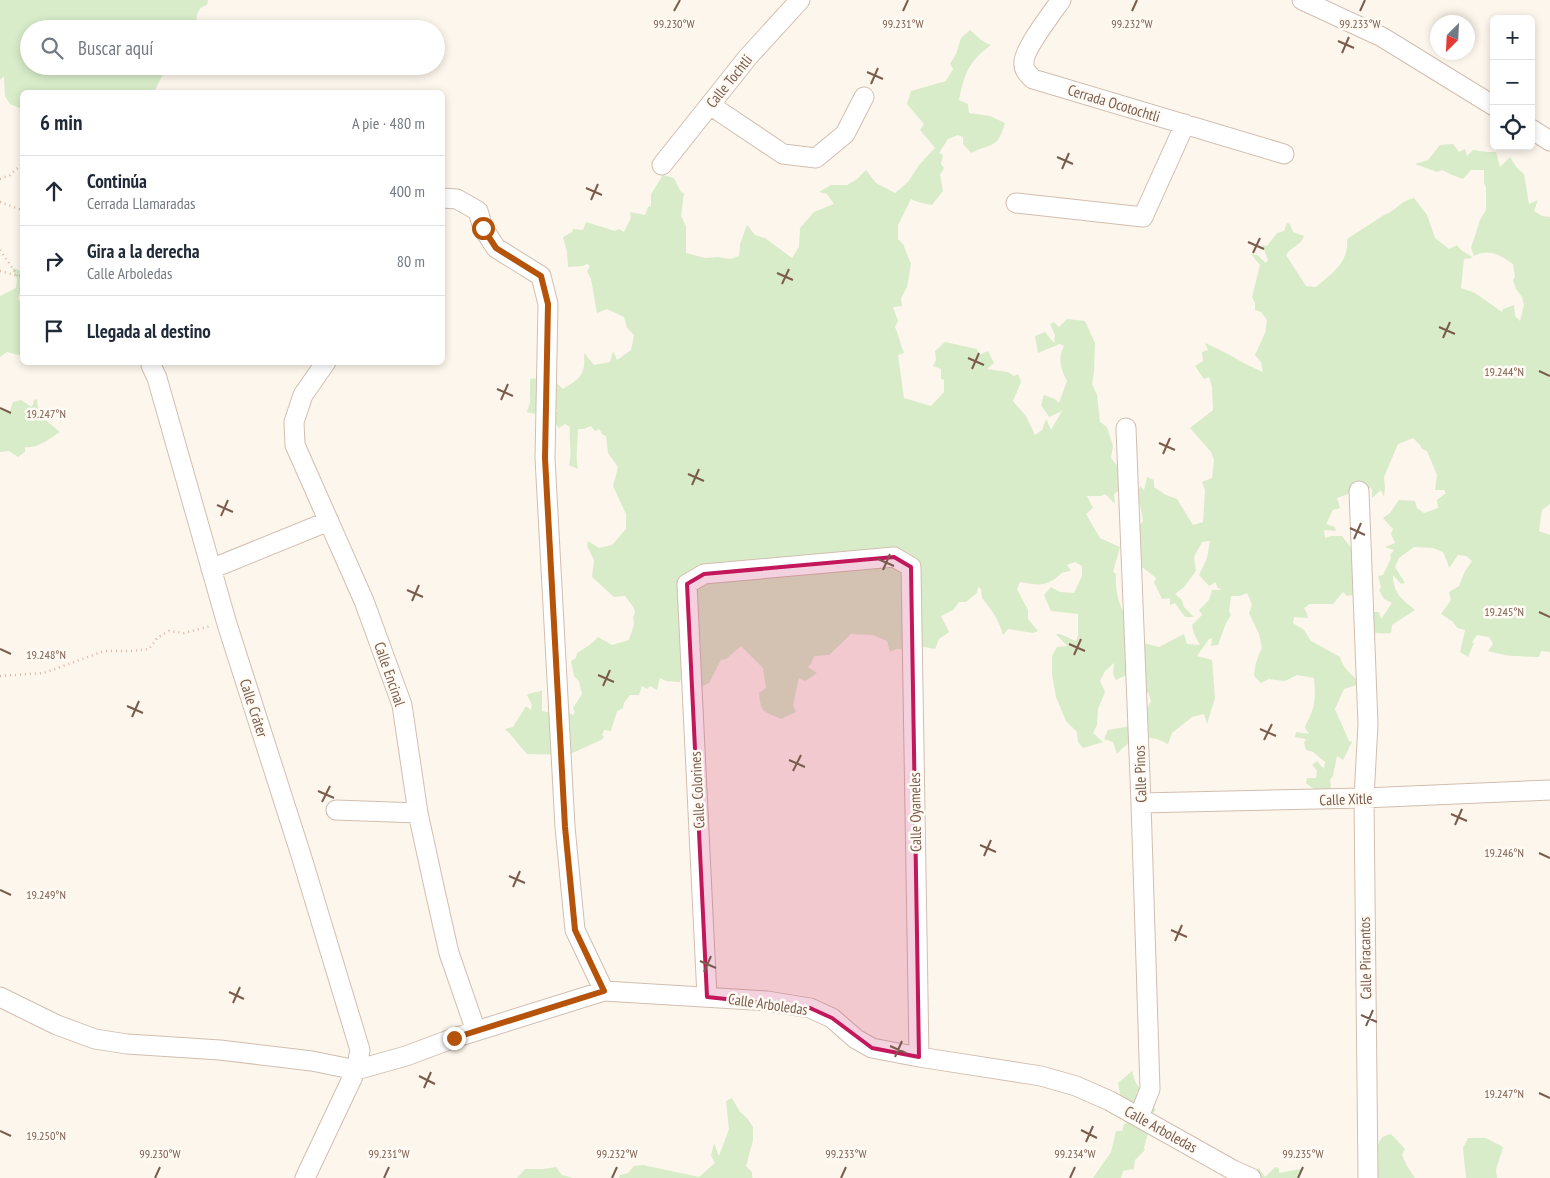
<!DOCTYPE html>
<html lang="es">
<meta charset="utf-8">
<style>
:root{--surface:#fff;--page:#f6f6f7;--text:#1f2937;--muted:#747a83;--line:#e0e1e3}
body{margin:0;font-family:"PT Sans Narrow",sans-serif;background:var(--page);color:var(--text)}
.controls{position:absolute;right:15px;top:15px;display:grid;overflow:hidden;border-radius:8px;box-shadow:0 2px 8px #0003}
.controls button{width:45px;height:45px;display:grid;place-items:center;padding:0;border:0;border-bottom:1px solid var(--line);background:var(--surface);color:var(--text);font:25px sans-serif}
.compass{position:absolute;left:1430px;top:15px;width:45px;height:45px;border-radius:50%;background:var(--surface);box-shadow:0 2px 8px #0003;rotate:204deg}
.stop{position:absolute;width:15px;height:15px;margin:-11px;border:4px solid #b45309;border-radius:50%;background:#fff}
.stop.end{background:#b45309;border-color:#fff;box-shadow:0 1px 5px #0008}
.list{margin:0;padding:0;list-style:none}
h2{display:flex;justify-content:space-between;align-items:center;height:65px;margin:0;padding:0 20px;font-size:21px}
h2 small{font-size:16px;font-weight:400;color:var(--muted)}
.list li{display:grid;grid-template-columns:32px 1fr auto;gap:15px;align-items:center;box-sizing:border-box;height:70px;padding:0 20px;border-top:1px solid var(--line)}
.list b{display:block;font-size:19px;white-space:nowrap}
.list p{margin:0;font-size:16px;white-space:nowrap;color:var(--muted)}
.list em{font-size:16px;font-style:normal;color:var(--muted)}
.icon{flex:none;width:28px;height:28px;fill:none;stroke:currentColor;stroke-width:2;stroke-linecap:round;stroke-linejoin:round}
.map{position:relative;flex:none;width:1550px;height:1178px;overflow:hidden}
.search{position:absolute;background:var(--surface);box-shadow:0 2px 8px #0003;left:20px;top:20px;width:425px;height:55px;display:flex;align-items:center;gap:12px;box-sizing:border-box;padding:0 18px;border-radius:28px;color:var(--muted);font-size:19px}
.panel{position:absolute;background:var(--surface);box-shadow:0 2px 8px #0003;left:20px;top:90px;width:425px;height:275px;border-radius:8px}
.map>svg:first-child{display:block}
.green{fill:#d8ecc9}
.lines{fill:none;stroke-linecap:round;stroke-linejoin:round}
.minor-casing{stroke:#d1beb0;stroke-width:21}
.path{stroke:#d9b8a5;stroke-width:2.5;stroke-dasharray:1 4;stroke-linecap:butt}
.minor{stroke:#fff;stroke-width:19}
.route{stroke:#b45309;stroke-width:6}
.marked{fill:#c2185b;fill-opacity:0.2;stroke:#c2185b;stroke-width:4;stroke-linejoin:round}
.ticks{fill:none;stroke:#7a5c4d;stroke-width:2}
.labels{text-anchor:middle;dominant-baseline:central;stroke-width:5;stroke-linejoin:round;paint-order:stroke}
.street-label{font-size:15px;fill:#7a5c4d;stroke:#fffaf3}
.ticks-label{font-size:12px;text-anchor:middle;fill:#7a5c4d;stroke:#fffaf3;stroke-width:5;stroke-linejoin:round;paint-order:stroke}
</style>
<div class="map">
<svg width="1550" height="1178" viewBox="0 0 1550 1178">
<rect width="100%" height="100%" fill="#fdf6ec"/>
<path class="green" d="M0,0H208L207,5C195,8 197,19 196,29H29V66H167L154,92H22V109L10,104L5,96L4,76L0,80Z
M970,30C977,36 982,42 991,45C969,61 964,74 959,100L968,104L969,113L990,116L1005,123C997,150 993,142 971,153L963,144V137L958,135L948,139L939,153L943,155L941,164L944,168L940,175L943,191L932,205C924,203 918,203 911,199L898,225V239L903,244L911,264L907,287L901,298L902,306L893,307L898,321L895,327C899,335 900,344 904,353L898,355L904,398L931,406L944,392V380L941,379V369L933,366L936,360L935,351L945,342L977,349L979,355L988,351L994,363L987,369L1008,372L1014,376L1018,374L1021,382L1013,401L1026,416L1035,435L1042,430L1046,419L1051,430L1062,411L1049,417L1041,405L1044,395L1055,399L1059,403L1067,381C1061,369 1057,359 1064,346L1060,344L1038,353L1035,336L1045,332L1054,343L1055,335L1050,324L1054,322L1059,327L1067,319L1085,321L1095,343L1094,372L1092,384L1097,395L1100,422L1107,427L1113,446L1111,458L1126,477L1128,484L1114,494L1115,504L1105,494L1101,496H1087L1093,508L1086,514L1100,538L1120,547L1113,572L1116,574C1115,591 1119,608 1130,623C1134,630 1140,635 1144,643L1159,647L1184,634L1187,644L1200,645L1194,634L1192,625L1202,615L1199,610L1209,600L1212,590H1221L1217,587L1216,582L1209,586L1199,575L1207,558L1210,541L1202,542L1194,557L1196,571L1184,587L1175,594L1182,600L1184,607L1194,617H1185L1175,603L1170,605V598L1162,599L1154,582L1156,578L1142,567L1138,528L1143,521C1141,513 1141,504 1137,497L1140,486L1144,490L1147,477L1154,480V487L1166,495L1177,499L1193,525L1203,522L1205,490L1202,482L1212,478L1214,460L1211,452L1190,428L1213,410L1212,387L1209,377L1204,379L1195,366L1203,361L1202,352L1208,350L1205,343C1225,351 1243,364 1263,372L1261,362L1255,355L1265,333L1267,320L1261,312L1255,310V303L1252,297L1260,265L1251,254L1257,255L1266,263L1268,260L1262,245L1267,246L1277,233L1284,231L1287,223L1290,224L1293,232L1304,236C1301,246 1291,246 1286,255L1306,286L1316,287C1332,273 1349,263 1347,239L1384,215C1396,211 1401,200 1414,198L1427,215L1435,238L1449,249L1457,245C1461,252 1468,253 1473,258L1464,259L1461,288L1475,293L1502,312L1503,309L1514,305L1515,316L1520,321L1524,305L1522,297L1516,289L1513,280L1515,277L1513,264C1500,255 1489,248 1474,256L1471,248L1480,220L1486,210V187L1484,183V170H1471L1463,179L1452,175L1442,170L1437,172L1415,164L1428,160L1440,145L1453,144L1459,152L1465,149L1467,156L1473,150L1488,152H1496L1500,167L1510,157L1517,168L1524,174L1529,204L1538,200L1534,211L1542,216L1550,217V504L1542,510L1539,531L1550,535V652L1541,651L1539,657C1528,656 1516,657 1505,655C1499,654 1493,652 1488,651L1493,644L1489,637L1477,635L1472,642L1474,643L1468,657L1460,652L1465,630L1457,628L1453,622L1441,614L1451,600L1449,592L1459,586L1465,571L1472,561L1466,556L1458,555L1449,568L1447,561L1443,552L1433,548L1414,547L1399,558L1395,567L1405,583L1401,584L1393,575C1393,593 1402,599 1415,610L1392,625L1391,633C1377,635 1361,631 1353,619L1362,609L1369,612H1379L1381,619L1392,603L1384,599L1379,590L1381,587L1378,576L1383,575L1391,558L1390,555L1394,550L1385,547L1395,543L1391,534L1393,529L1383,518L1390,513L1399,500L1415,501L1417,508L1424,513L1438,508L1437,500L1446,493L1444,490H1435L1437,475L1427,451L1422,449L1420,445L1413,438L1398,444L1384,477L1385,488L1384,497L1381,490L1372,498V489L1368,487L1337,498L1340,508L1333,510L1326,524L1335,527L1336,531L1324,530L1325,538L1331,536H1342L1352,549L1358,594L1347,596L1343,592L1333,604H1310L1304,608L1307,613L1308,618L1294,617L1293,623L1304,630L1311,641L1340,657C1345,672 1351,672 1360,684L1344,689L1335,709L1349,741L1352,742L1343,760L1337,756L1333,776L1330,780L1331,789L1318,792L1306,783L1307,778H1316L1317,771L1312,765L1317,761L1324,769L1325,762L1313,752L1306,750L1304,743L1306,739L1295,737L1296,732L1309,734L1305,728C1306,723 1309,719 1311,714C1316,702 1315,690 1314,678L1297,675L1285,681L1269,679L1261,683L1254,676C1255,666 1257,657 1262,648L1259,634L1249,613L1252,604L1247,593L1240,596H1231L1229,611L1231,615L1226,623L1218,645L1211,646L1212,638L1209,639L1197,656L1212,660L1215,698L1207,724L1204,714L1192,717L1172,733L1168,744C1146,733 1133,736 1117,754L1113,742L1104,739L1108,730L1131,726L1142,717L1151,701L1148,692L1143,690L1129,674L1116,680L1113,674L1114,663L1105,671L1100,681L1105,692L1098,709L1097,725L1093,733L1103,742L1083,748L1078,742L1077,732L1066,721L1056,697L1052,674V656L1057,647L1067,646L1056,634H1060L1076,641L1078,636V614L1051,611L1044,595L1051,587L1060,592L1074,593L1082,576V566L1075,562L1067,565L1071,571C1057,573 1063,574 1053,580C1042,587 1032,584 1020,582L1017,589L1028,610V619L1038,631L1033,633L1008,629L1003,635C999,620 991,609 982,598L981,589L978,587L977,593L966,602H959L953,610L941,616L949,632L939,639L935,649L912,645L903,649H896L890,652L887,641L873,635L851,634L829,655L814,656L811,664L808,667L817,673L805,681L799,678L793,705L796,712L781,719C764,710 761,715 759,693L766,688L763,668L741,646L726,659L721,660L709,683L700,687L684,673L682,676L680,682L666,681L660,678L657,690L650,686L647,689L642,686L639,695H630L624,703L623,708L617,711L611,731L604,730L602,735L604,737L601,740L568,755L527,754C519,746 514,737 505,729L513,727L526,706L531,710L532,705L527,695C532,692 537,693 542,690V711L562,715L568,712L573,715L575,712L573,708L582,694L579,681L574,676L571,661L576,658L577,653C585,648 592,644 598,637L612,645L629,640L634,624L633,617L635,613L634,608L625,596L614,597L592,577L594,560L587,546L588,541L599,548L612,545L626,529V514L613,486L618,467L608,453L606,436L603,435L599,429L595,431L591,426L584,429H578C578,442 575,456 578,469L569,465C572,453 569,441 570,427L565,424L559,428L550,416L554,412L558,411C551,404 546,406 536,406L535,414L527,412L530,402V379L550,377L563,389C580,379 586,374 584,353L594,365L610,362L613,351L617,360L631,350L634,335L627,328L624,317L607,309L597,313L591,279L587,271L590,266L587,264L583,266L568,267L567,252L563,237L572,232L573,229L583,230L586,222L615,231L619,229L624,232L631,218L630,212L645,215L648,207L651,206V194L663,175L674,178L681,192L684,193L681,216L686,226V253L705,258L718,257L730,259L739,256L740,244L747,225L755,235L765,238L792,258L799,247L800,228L814,212L834,204L827,194L819,192L831,185H847L857,179L866,170L876,183L895,193L908,182L919,165L935,148L920,130L924,124L907,104L911,91L946,81L953,69L950,64L956,54L961,38Z
M12,268L22,271V285L18,299L22,304V356L7,352L0,357V296L16,288L17,279Z
M37,399L39,413L45,414L43,418L60,432C50,438 38,449 25,447V452L18,457L9,451L0,452V409L10,412L13,402L21,400L32,407L34,400Z
M1132,1071L1135,1081L1141,1091L1136,1092L1139,1098L1156,1109L1150,1119L1143,1126L1148,1133L1144,1148L1145,1150L1135,1160L1134,1169L1123,1171L1121,1178H1093L1111,1152L1116,1131H1122L1124,1124L1130,1121L1121,1100L1118,1083Z
M732,1098L740,1112L747,1118L753,1127V1140L746,1166L752,1172V1177L753,1178H619L620,1175L628,1173L634,1166L643,1165L699,1177L715,1163L711,1156L714,1143L719,1156L729,1129L726,1101Z
M1391,1134L1405,1149L1402,1155L1407,1166L1415,1178H1377L1375,1171L1378,1166L1373,1153L1382,1137Z
M1468,1138H1486L1503,1147L1496,1170L1497,1178H1466L1463,1148Z
M556,1167L562,1175L573,1178H516L518,1177L525,1169H543Z
M1275,1167L1279,1168V1173L1301,1169L1298,1178H1258L1250,1173L1259,1168L1265,1177Z"/>
<g class="lines">
<defs>
<path id="minor" d="M1061,0C1052,13 1024,49 1024,62C1023,70 1028,74 1033,79L1284,154
M1302,0L1382,37L1494,106
M710,105L783,154L816,158L845,134L864,97
M1531,129L1550,141
M662,165L748,57L800,0
M442,198L457,199L478,211L483,228L496,248L541,276L548,304L545,458L565,827L575,930L604,991
M1016,203L1143,217L1185,124
M326,362L303,395L294,422L295,445L364,601L402,705L418,813L435,891L449,953L476,1031
M151,365L157,378L227,624L301,855L360,1050L356,1070L305,1178
M1126,428L1141,803L1150,1089L1139,1117
M1359,491L1368,724L1364,798L1368,1178
M211,569L329,521
M1141,803L1364,798L1550,790
M336,810L418,813
M0,997L57,1025L95,1039L127,1044L220,1050L312,1061L356,1070L406,1056L454,1038L604,991L767,1001L810,1008L832,1018L856,1039L872,1048L919,1057L1041,1076L1076,1086L1110,1101L1233,1170L1251,1178
M707,997L687,584L704,574L894,557L911,567L919,1057"/>
</defs>
<use href="#minor" class="minor-casing"/>
<path class="path" d="M0,179L10,175L21,165H22
M0,202L22,210
M0,250L18,276
M0,271L22,277
M0,676L44,673L104,651H132L149,649L157,638L169,631L184,633L211,626"/>
<use href="#minor" class="minor"/>
</g>
<g class="lines">
<path class="route" d="M454,1038L604,991L575,930L565,827L545,458L548,304L541,276L496,248L483,228"/>
</g>
<path class="marked" d="M894,557L911,567L919,1057L872,1048L832,1018L810,1008L707,997L687,584L704,574Z"/>
<path class="ticks" d="M674,11L680,0M903,11L908,0M1132,11L1137,0M1360,11L1365,0M1338,41L1354,48M1342,53L1349,37M867,72L883,79M871,84L878,68M1057,157L1073,164M1062,169L1069,153M586,188L602,195M591,200L598,184M1248,242L1264,249M1253,253L1260,238M777,273L793,280M782,284L789,269M1439,327L1455,334M1443,338L1450,322M968,358L984,365M972,369L979,353M1539,371L1550,376M497,389L513,396M501,400L508,384M0,408L11,413M1159,443L1175,450M1163,454L1170,438M688,474L704,481M692,485L699,469M217,505L233,512M221,516L228,500M1350,528L1365,535M1354,539L1361,523M878,559L894,566M883,570L890,554M407,590L423,597M412,601L419,585M1539,612L1550,617M1069,644L1085,651M0,649L11,654M1074,655L1081,639M598,675L614,682M603,686L610,670M127,706L143,713M132,717L139,701M1260,729L1276,736M1264,740L1272,724M789,760L805,767M793,771L801,755M318,791L334,798M322,802L330,786M1451,814L1467,821M1455,825L1462,809M980,845L996,852M1539,853L1550,858M984,856L991,840M509,876L525,883M513,887L520,871M0,890L11,895M1171,930L1187,937M1175,941L1182,925M700,961L716,968M704,972L711,956M229,992L244,999M233,1003L240,987M1361,1015L1377,1022M1366,1026L1373,1010M890,1046L906,1053M895,1057L902,1041M419,1076L435,1084M424,1088L431,1072M1539,1093L1550,1098M1081,1130L1097,1138M0,1131L11,1136M1086,1142L1093,1126M155,1178L160,1167M384,1178L389,1167M612,1178L617,1167M841,1178L846,1167M1070,1178L1075,1167M1298,1178L1303,1167"/>
<g class="labels">
<g class="street-label">
<text transform="translate(729 81) rotate(-51)">Calle Tochtli</text>
<text transform="translate(1114 103) rotate(17)">Cerrada Ocotochtli</text>
<text transform="translate(390 674) rotate(71)">Calle Encinal</text>
<text transform="translate(254 708) rotate(72)">Calle Cráter</text>
<text transform="translate(1140 774) rotate(-92)">Calle Pinos</text>
<text transform="translate(697 790) rotate(-93)">Calle Colorines</text>
<text transform="translate(1346 799) rotate(-2)">Calle Xitle</text>
<text transform="translate(915 812) rotate(-91)">Calle Oyameles</text>
<text transform="translate(1365 958) rotate(-91)">Calle Piracantos</text>
<text transform="translate(768 1004) rotate(8)">Calle Arboledas</text>
<text transform="translate(1161 1129) rotate(29)">Calle Arboledas</text>
</g>
</g>
<g class="ticks-label">
<text x="674" y="28">99.230°W</text>
<text x="903" y="28">99.231°W</text>
<text x="1132" y="28">99.232°W</text>
<text x="1360" y="28">99.233°W</text>
<text x="1504" y="376">19.244°N</text>
<text x="46" y="418">19.247°N</text>
<text x="1504" y="616">19.245°N</text>
<text x="46" y="659">19.248°N</text>
<text x="1504" y="857">19.246°N</text>
<text x="46" y="899">19.249°N</text>
<text x="1504" y="1098">19.247°N</text>
<text x="46" y="1140">19.250°N</text>
<text x="160" y="1158">99.230°W</text>
<text x="389" y="1158">99.231°W</text>
<text x="617" y="1158">99.232°W</text>
<text x="846" y="1158">99.233°W</text>
<text x="1075" y="1158">99.234°W</text>
<text x="1303" y="1158">99.235°W</text>
</g>
</svg>
<div class="controls">
<button>+</button>
<button>−</button>
<button><svg class="icon" aria-label="locate" viewBox="0 0 24 24"><circle cx="12" cy="12" r="6"/><path d="M12 2v4M12 18v4M2 12h4M18 12h4"/></svg></button>
</div>
<svg class="compass" viewBox="-18 -18 36 36"><path d="M0-13l5 13h-10z" fill="#e53935"/><path d="M0 13l5-13h-10z" fill="#747a83"/></svg>
<div class="stop" style="left:483px;top:228px"></div>
<div class="stop end" style="left:454px;top:1038px"></div>
<div class="search"><svg class="icon" aria-label="search" viewBox="0 0 24 24"><circle cx="10" cy="10" r="6"/><path d="M15 15l6 6"/></svg>Buscar aquí</div>
<section class="panel">
<h2>6 min<small>A pie · 480 m</small></h2>
<ul class="list">
<li><svg class="icon" aria-label="ahead" viewBox="0 0 24 24"><path d="M12 20V5M6 11l6-6 6 6"/></svg><div><b>Continúa</b><p>Cerrada Llamaradas</p></div><em>400 m</em></li>
<li><svg class="icon" aria-label="right" viewBox="0 0 24 24"><path d="M7 20v-9h11M14 6l5 5-5 5"/></svg><div><b>Gira a la derecha</b><p>Calle Arboledas</p></div><em>80 m</em></li>
<li><svg class="icon" aria-label="arrive" viewBox="0 0 24 24"><path d="M6 21V4h12l-3 4 3 4H6"/></svg><div><b>Llegada al destino</b></div></li>
</ul>
</section>
</div>
